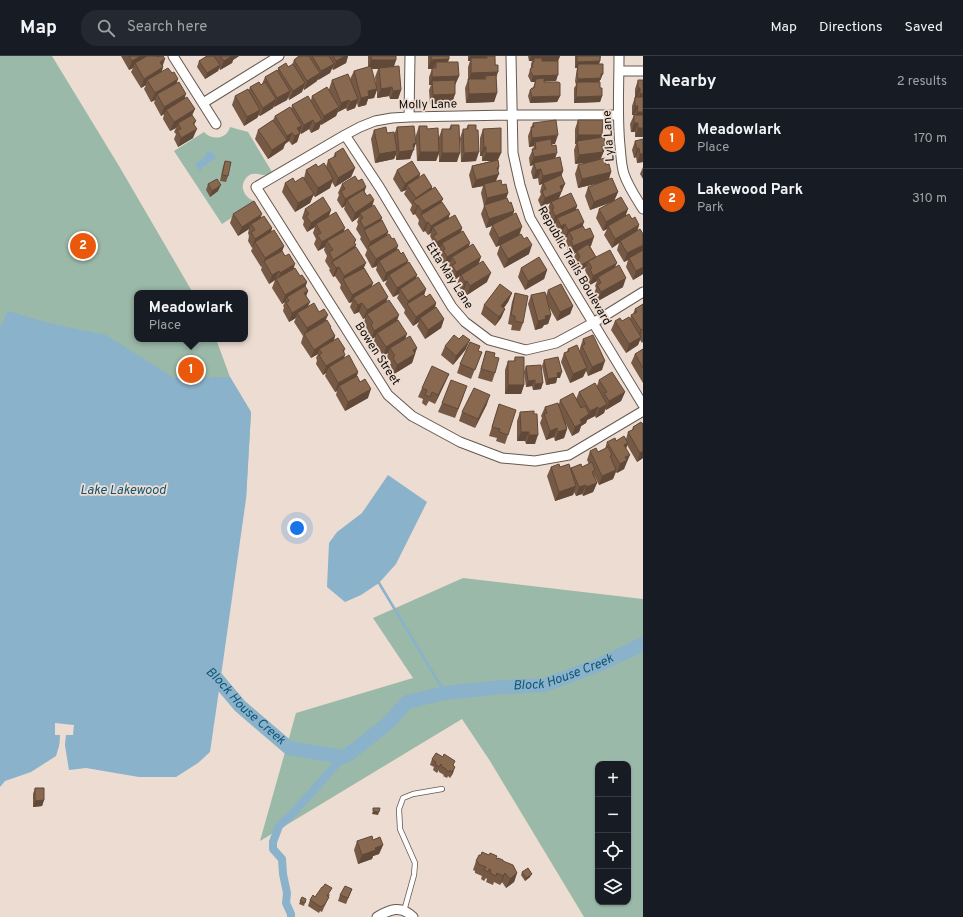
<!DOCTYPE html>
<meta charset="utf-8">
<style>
:root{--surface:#171b24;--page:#242831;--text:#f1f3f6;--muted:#9ea1a6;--line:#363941;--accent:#ea580c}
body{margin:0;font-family:Overpass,sans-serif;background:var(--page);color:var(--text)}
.controls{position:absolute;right:12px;bottom:12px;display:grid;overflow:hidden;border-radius:8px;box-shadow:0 1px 3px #0004}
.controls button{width:36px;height:36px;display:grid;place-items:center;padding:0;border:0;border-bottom:1px solid var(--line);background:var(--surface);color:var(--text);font:20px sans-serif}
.you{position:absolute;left:297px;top:472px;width:14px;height:14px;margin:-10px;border:3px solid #fff;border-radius:50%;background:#1a73e8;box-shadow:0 0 0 6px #1a73e833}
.badge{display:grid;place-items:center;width:26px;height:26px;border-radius:50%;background:var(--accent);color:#fff;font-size:13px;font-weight:700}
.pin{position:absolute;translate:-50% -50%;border:2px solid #fff;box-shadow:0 1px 4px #0006}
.popup{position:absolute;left:134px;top:234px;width:114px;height:52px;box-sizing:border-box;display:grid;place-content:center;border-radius:8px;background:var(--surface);filter:drop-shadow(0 1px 3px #0005);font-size:13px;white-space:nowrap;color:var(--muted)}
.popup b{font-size:15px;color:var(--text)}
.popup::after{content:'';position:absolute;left:50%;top:100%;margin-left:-8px;border:8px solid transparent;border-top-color:var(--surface)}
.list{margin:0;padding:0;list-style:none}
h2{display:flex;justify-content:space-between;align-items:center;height:52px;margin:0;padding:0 16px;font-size:17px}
h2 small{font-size:13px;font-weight:400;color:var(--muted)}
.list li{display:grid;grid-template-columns:26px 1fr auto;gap:12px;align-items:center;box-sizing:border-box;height:60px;padding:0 16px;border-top:1px solid var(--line)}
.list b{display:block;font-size:15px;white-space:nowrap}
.list p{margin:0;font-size:13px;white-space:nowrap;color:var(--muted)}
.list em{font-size:13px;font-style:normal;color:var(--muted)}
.icon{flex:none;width:22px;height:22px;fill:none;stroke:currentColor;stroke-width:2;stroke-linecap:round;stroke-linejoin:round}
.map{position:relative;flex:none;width:643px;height:861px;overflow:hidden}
header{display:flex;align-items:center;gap:24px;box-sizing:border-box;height:56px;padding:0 20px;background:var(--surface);border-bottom:1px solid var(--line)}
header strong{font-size:19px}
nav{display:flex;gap:22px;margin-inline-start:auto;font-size:14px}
.search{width:280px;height:36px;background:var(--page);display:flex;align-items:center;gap:10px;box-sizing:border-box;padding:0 14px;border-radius:16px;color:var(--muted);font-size:15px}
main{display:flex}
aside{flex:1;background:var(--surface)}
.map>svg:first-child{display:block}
.green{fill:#9bb9a8;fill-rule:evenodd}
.water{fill:#8ab2ca}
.pier{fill:#ecdcd1}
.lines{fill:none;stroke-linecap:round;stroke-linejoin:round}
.stream{stroke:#8ab2ca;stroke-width:2.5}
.canal{stroke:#8ab2ca;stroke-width:8}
.river{stroke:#8ab2ca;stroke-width:14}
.service-casing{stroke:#66594f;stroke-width:6}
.minor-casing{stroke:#66594f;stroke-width:11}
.service{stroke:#fff;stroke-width:4.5}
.minor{stroke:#fff;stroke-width:9}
.wall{fill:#765945;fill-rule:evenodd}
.shaded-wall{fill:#604938}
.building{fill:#896850;stroke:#604938}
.labels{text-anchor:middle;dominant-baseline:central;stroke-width:3.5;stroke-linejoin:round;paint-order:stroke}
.street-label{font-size:12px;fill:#100b07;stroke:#ecdcd1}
.water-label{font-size:13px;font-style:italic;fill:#0d5576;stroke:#ecdcd1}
</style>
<header>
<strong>Map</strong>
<div class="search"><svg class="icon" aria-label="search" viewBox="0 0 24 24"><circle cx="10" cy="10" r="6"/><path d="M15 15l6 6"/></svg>Search here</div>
<nav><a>Map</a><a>Directions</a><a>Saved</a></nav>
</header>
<main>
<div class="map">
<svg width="643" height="861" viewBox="0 0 643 861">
<rect width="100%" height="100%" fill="#ecdcd1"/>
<path class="green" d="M0,0H52L119,110L193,237H137V283H216L230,321L251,356L246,443L0,521Z
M230,71L248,76L272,116C270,117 267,119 263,119C257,118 251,116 246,122C238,132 246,143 256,146L222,168L174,95L204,76C212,85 227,83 230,71Z
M463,522L643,543V861H584L490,705L462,663L260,785L296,657L413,622L373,562ZM598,708H628V846H598Z"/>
<path class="water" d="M208,95L212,96L216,102L201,112L202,113L200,115L195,108L205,101L206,97Z
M8,255L49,267L106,279L174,322L230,321L251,356L246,443L218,641L210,696L198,707L176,721H139L86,712L69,714L63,677L56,700L31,716L5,725L0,731V272Z
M388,419L427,446L396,508L379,527L361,539L345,546L327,531L329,487L337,476L362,457Z"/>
<path class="pier" d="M55,667L74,669L73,679H66L64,697L63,685L59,697L60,679H55Z"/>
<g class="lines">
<path class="stream" d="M379,527L445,637"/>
<path class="canal" d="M291,861V858L286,847L287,837L283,818L282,803L273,793V786L279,770L293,757L343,701"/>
<path class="river" id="s1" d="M207,614L218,624L240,650L289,692L343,701L349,698L387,668L407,646L445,637L503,631L545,629L599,609L643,588"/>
<defs>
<path id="service" d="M404,855L414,819L415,807L400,773L399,753L403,742L413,738L442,733"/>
<path id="minor" d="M173,0L216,68
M511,0L513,97L520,129L530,162L558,209L643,349
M619,0C619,30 617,60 620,90C621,99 621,109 624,118C628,130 636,142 643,153
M619,15H643
M203,47L279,0
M618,59H512L409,61L392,62L375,65L360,71L345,79L256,131L388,339L412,360L460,386L502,402L535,405L569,399L643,355
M409,61L410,0
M345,79L380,132L452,251L465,266L489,284L526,294L556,287L593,267L643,236
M377,861C390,853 401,849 413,861"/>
</defs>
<use href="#service" class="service-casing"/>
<use href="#minor" class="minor-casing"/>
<use href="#service" class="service"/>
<use href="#minor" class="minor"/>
</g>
<path class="wall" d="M121,0H157L163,11L162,15L177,27L185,42L192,60L196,65L194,69L193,82L178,91L174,83L176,78L174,76L176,72L170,75L163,63L164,58L161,60L154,47L155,44L151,46L144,33L146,29L141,32L131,16L133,12L129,14Z
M207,0H239L233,4L232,7L220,14L219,12L218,15L205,23L197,11L199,5Z
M299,0H348L346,7L333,14L332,12L330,17L318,24L317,23V25L304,34L303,32L302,36L289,44L288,41L287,44L274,51V50L273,52L260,60L259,59L257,62L244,70L232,49L235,40L249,34L250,31L262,28L265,21L278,14V12L288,11L292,9L294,4Z
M368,0H396V4L394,10L401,34L398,43H390L389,40L377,42V34L374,42L368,43L366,49L358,51L357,47L355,52L347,55L346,52L338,56L336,60L321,69L320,68L319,73L311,77L309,73L301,78L300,77L297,86L292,89L289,85L285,88L283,93L268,103L255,83L258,74L273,64L275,60L291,53L292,49L311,44L312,40L329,33L332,24L350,23L354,15L368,11ZM371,13H378L375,21L376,31Z
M428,0H449V3L448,6L459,20L455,29V38L452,47L430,48L429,34L431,29H429V21L432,13H428Z
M468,0H495L497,37L494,46L466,47L465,32L468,24V11L470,5H468Z
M528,0H560L558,5L556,25H544L560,40L557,46L530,47L528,40L530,34L533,32L535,26H531L528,20L531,11V8L532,5H529Z
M575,0H601L599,8L601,24H600L599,26L602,40L600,46L574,47V32L576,29L575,25L577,12H575Z
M638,24H643V81H635V76H631L630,68L634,59H632V50L635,41H637H635V33Z
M578,64L601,81L606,90L600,103L606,109L611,116L609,123L618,136L614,145L626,159L632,163L639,169L637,176L643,218L633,224L626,211L628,204L624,206L617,194L619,187L612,192L604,179L607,173L603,175L596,162L599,153L613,146L590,154L585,140L588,131L599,127L578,132L575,118L578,109L585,107L575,108L574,94L576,88H575V73Z
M533,67L555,88H552L555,102L563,115L561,120V137L559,142L577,150L576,153L591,190H590L596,201L615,211L623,231L598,245L594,238L596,232L595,230L597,225L590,229L586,222L587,219L585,214L586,211L579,215L575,209L577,205L574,201L576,197L570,199L567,193L568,190L566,185L567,181L565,182L562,177L558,179L554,171L556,167L552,169L549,162L550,160L547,155L550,147L541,151L538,144L541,138L540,136L542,128L539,129L538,122L533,123L531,116L533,109L530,110L529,102L534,90L529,91L528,80Z
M451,69L457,106H439V98L436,105H417L416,87L410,103L396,104V99L394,103L375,107L371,83L374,74L394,79L397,71L416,86V79L419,70L427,73L439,81L442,73H449Z
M468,69L476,105L461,106L460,82L463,73H466Z
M483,73L501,97L498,104L499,111L498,115L496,125L502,129L508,137L506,142L509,147L514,155L513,159L519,179L529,198L504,212L497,198L500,189L508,185L496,191L489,178L492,170L486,172L481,158L484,150L481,137L483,130L472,132L469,119L472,110L491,105H482V100H480V82Z
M643,83V106L637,107L636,101L634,102L632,94L635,85Z
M335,97L355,112L351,121L335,131L332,126L330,132L315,141L313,139L310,147L295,156L282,136L285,127L295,126L304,122L306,114L318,111H326L328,104L333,102Z
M225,105L228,120L226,126L220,125L223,111Z
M643,111V123L640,118Z
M397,114L420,118L419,121L432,131V133L443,143L441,146L449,162L462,172L461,176L487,226L467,239L464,234L462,235L457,228L460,220L453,225L449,218L451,213L449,210L450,206L444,210L440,203L441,200L438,196L440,192L434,195L430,189L432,184L430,180L431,177L428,179L425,175L423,176L418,168L419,164L415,158L413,159L410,154L412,149L404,138L406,134L401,136L393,123Z
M358,125L366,131L364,135L367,140L374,144L372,150L382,162L381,164L388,176L387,179L397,194L417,219L416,222L426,233L424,239L426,241L436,247L435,252L444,263L441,272L425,283L417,270L419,266L413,270L404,257L405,254L397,242L399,238L393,241L385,228L387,224L383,226L376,214L377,210L372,212L365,199L367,194L360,183L361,181L356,173L358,168L357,166L359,161L352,166L344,153L345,150L342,152L337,144L339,139L338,137L342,128Z
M208,128L218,135L210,141L206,134Z
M305,153L331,154L328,161L344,175L355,187V192L364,212L373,227L371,231L386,246L397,264L405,283L417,292L412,307L394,318L389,311L391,307L387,301L388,297L383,300L374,285L375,281L371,284L367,278L368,275L364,267L365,262L363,263L359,256L354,258L350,251L352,246L349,247L340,232L341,228V229L335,220L333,221L329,214L330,213L325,205L327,200L324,194L325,191L318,195L314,188L316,183L313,177L315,171L307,176L303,169L304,165L302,162Z
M233,158L261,162L272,172L271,176L284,190L282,195L285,200L300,220L307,226L305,230L308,235L306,240L308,250L319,256L326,265L335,280L334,285L344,296V302L358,316L357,320L368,342L345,355L336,339L337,335L335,336L325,320L326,317L323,319L316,308L317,304L316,302L318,298L311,302L301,287L303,280L294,266L296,262L289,266L283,255L284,251L283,250L285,246L282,248L272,232L275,224L269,228L261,214L262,210L261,211L251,195L253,191L252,192L248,185L249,180L248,177L249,173L238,180L230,167Z
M521,212L547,214L544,223L525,234L518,221Z
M548,234L573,250L570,258L557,265L549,251L551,259L548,268L544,269L542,272L535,274L528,248L531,239L546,240Z
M512,237L508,246L504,252L505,253L501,262L495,270L481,258L484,249Z
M515,237L523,267L520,275L511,274L512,269L508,268L512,246Z
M643,248V286L642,287L640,284L638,289L626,297L611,274L615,265H622L630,263L631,259L633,258L635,253Z
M583,283L602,314L588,320L586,315L583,321L570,327L561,306L564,297L567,296L568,293L580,296V292Z
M445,290L466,293L453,309L441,299Z
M643,293V327L631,307L635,298Z
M478,295L482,296L471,323L457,317L460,308Z
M486,295L494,301L495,317L492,326L478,322Z
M515,301L524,329L521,338H505V314L508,305H514Z
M544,304L560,322H557L556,327L546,329L542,310Z
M187,309L197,315L187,317L186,312Z
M526,310L541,333L533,334L532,330L526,331L524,316Z
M449,318L445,327L435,348L429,345L426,350L422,347L423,343L418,341L422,332Z
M599,324L625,336L621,345L606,354L605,353L604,357L596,362L595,360L587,364L586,367L581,370L579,376L572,380L566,368L567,373L564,382L555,385L554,381L546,384L540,367L542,362L541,360L545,351L559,348L560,344L576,343L579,336L597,330Z
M464,339L455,362L438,356L442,347Z
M487,348L475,372L459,365L462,356Z
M499,348L508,379L505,388L496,385L497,382L489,380Z
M520,356L535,388H526L525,385H517V365Z
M641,366L643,402L637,406L627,389L626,392V407L624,413L617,417L616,416L613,423L599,429L594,419L597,427L593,436L583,440L582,438L576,440L574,436L573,439L555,445L547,420L551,411H560L571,414V412L582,411L589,408L587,404L590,395L598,396L605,393L607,386L626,383L628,376L632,374L633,371Z
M432,703L454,709L453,717L450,722L448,720L447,722L443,720L444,719L439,716V714L437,717L433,714L434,711L430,709Z
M35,732L44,744L42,750L33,751V738Z
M373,784L383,789L379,798L373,800L372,803L358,808L354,794L357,785Z
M481,799L496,802L503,805L517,817L514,826L506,832L502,826L500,829L494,826L493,829L486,826L487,823L486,822L484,825L481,823L482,820L475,817V815L473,814L476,805Z
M522,816L530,821L525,825L521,819Z
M352,833L346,848L338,845L340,839Z
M330,838L322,856L320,855L319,857L308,850L310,844L315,841Z
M302,841L306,843L304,850L299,848Z"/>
<path class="shaded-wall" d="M141,0H151L135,7L133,12L129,14L132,5Z
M232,0H239L233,4L232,7L220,14L224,5Z
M345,0H348L346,7L333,14L336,5Z
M470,0H486L484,5L471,2L470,5H468Z
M531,0H560L558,5H534V2L532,5H529Z
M165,3L162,12L160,6Z
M449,3L445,12L436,6L433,12L428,13L431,4Z
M371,4H396L393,13H368Z
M600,5L598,11L578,8L577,12H575L577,6Z
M334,8L330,17L318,24L321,15Z
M220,9L218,15L205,23L207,17Z
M163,11L160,20L147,24L146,29L141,32L144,23Z
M498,16L495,25L486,23L485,20L483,26H468L471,17Z
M320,17L317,25L304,34L307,25Z
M601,18H603L598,28L577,26L578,23Z
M558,19L556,25L535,26L536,23L535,26H531L533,20Z
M459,20L455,29H432V25L431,29H429L432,21Z
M178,23L175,32L157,38L155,44L151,46L155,37Z
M305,27L302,36L289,44L293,35Z
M392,31L389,40L377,42L381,33Z
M638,32H640L637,41H635Z
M377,33L374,42L368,43L366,49L358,51L361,42L368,35Z
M401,34L398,43H390L393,35Z
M290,35L287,44L274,51L277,42Z
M497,37L494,46L466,47L469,38Z
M186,38L183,47L166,54L164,58L161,60L164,51Z
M455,38L452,47L430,48L433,39Z
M640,38H643V48L637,47Z
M560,40L557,46L530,47L532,41Z
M602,40L600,46L574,47L576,41Z
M276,43L273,52L260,60L263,52Z
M358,43L355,52L347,55L350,46Z
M349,44L346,52L338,56L341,47Z
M635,50H638L634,59H632Z
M339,51L336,60L321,69L324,60Z
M195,53L191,62L178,67L176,72L170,75L174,66Z
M260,54L257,62L244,70L247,61Z
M637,56H643V65H634Z
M313,64L309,73L301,78L304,69Z
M322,64L319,73L311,77L315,68Z
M634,67H638L635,76H631Z
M302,70L299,78L300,77L297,86L292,89L297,72Z
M638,72H643V81H635Z
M197,73L193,82L178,91L181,82Z
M292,77L289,85L285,88L283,93L268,103L272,94L285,85L287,80Z
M558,79L555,88L536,90L535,86L534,90L529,91L532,82Z
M578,79H602L599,88L577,85L576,88H575Z
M416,87L410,103L396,104L399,96L413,88Z
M602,90H606L600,105L575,108L579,99Z
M484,91H486L482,100H480Z
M639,92L636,101L634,102L637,93Z
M397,95L394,103L375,107L379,98Z
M420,96H439L436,105H417Z
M479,96L476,105L461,106L464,97Z
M442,97H460L457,106H439Z
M486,97H501L497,105H482Z
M557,97L554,106L534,107L533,109L530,110L534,101Z
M640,98H643V106L637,107Z
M499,111L497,119L499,118L495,127L484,128L483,130L472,132L476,124Z
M355,112L351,121L335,131L338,122Z
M541,113L538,122L533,123L536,114Z
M563,115L560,124L543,127L542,128L539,129L543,120Z
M611,116L608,125L578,132L582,123Z
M420,118L417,127L407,129L406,134L401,136L405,128Z
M333,123L330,132L315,141L318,132Z
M565,128L558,144L551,146L550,147L541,151L545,142L560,130Z
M221,129L218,135L210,141L212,135Z
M366,131L363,140L347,144L345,150L342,152L345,143Z
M432,131L429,140L414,147L416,142Z
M618,136L614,145L590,154L594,146Z
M508,137L505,146L484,151L487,142Z
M314,138L310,147L295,156L298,147Z
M443,143L439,151L421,159L419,164L422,155Z
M374,144L371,153L360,157L359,161L352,166L355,157Z
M418,149L415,158L413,159L417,150Z
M577,150L574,159L557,162L556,167L552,169L555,160Z
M628,153L625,162L608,170L607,173L603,175L606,166Z
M331,154L328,163L316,168L315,171L307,176L311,167Z
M514,155L511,163L486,172L489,163Z
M262,158L259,167L251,168L249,173L238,180L242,171Z
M450,158L447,167L433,171L431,177L428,179L431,170Z
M382,162L378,171L364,174V172Z
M428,166L425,175L423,176L426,167Z
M584,166L581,175L569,176L567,181L565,182L568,174Z
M565,168L562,177L558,179L561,170Z
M639,169L636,178L620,185L619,187L612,192L615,183Z
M522,171L519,180L496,191L499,182Z
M272,172L269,181L255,186L253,191L252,192L255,183Z
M345,172L342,181L327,185L325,191L318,195L322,186Z
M462,172L459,181L442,187L440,192L434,195L437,186Z
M388,176L385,185L368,191L370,186Z
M594,181L591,190L577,196V195L576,197L570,199L573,190Z
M356,184L353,191L356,189L353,198L332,206L330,213L333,204Z
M470,187L467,196L452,201L450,206L444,210L447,201Z
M532,189L529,198L504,212L508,203Z
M643,189V196L629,202L628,204L624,206L627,197Z
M284,190L281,198L264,205L261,211L265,202Z
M398,190L395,199L379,205L377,210L372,212L376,203Z
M481,201L478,210L461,219L460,220L453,225L456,216Z
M408,205L405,214L389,219L387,224L383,226L386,217Z
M588,205L586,211L579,215L581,209Z
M366,207L362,216L343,223L341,229L344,220Z
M617,207L613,216L598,221L597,225L590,229L593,220Z
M295,208L292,217L277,226L280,217Z
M339,211L335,220L333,221L336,212Z
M643,211V218L633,224L636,215Z
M547,214L544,223L525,234L528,225Z
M279,215L275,224L269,228L272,219Z
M491,217L487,226L467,239L470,230Z
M417,219L414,228L400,233L399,238L393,241L397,232Z
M626,222L623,231L598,245L601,236Z
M467,225L464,234L462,235L465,226Z
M307,226L304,235L287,241L285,246L282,248L285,239Z
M373,227L369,236L353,242L352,246L349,247L352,239Z
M426,233L423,242L407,248L405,254L408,245Z
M308,235L305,243L304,237Z
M512,237L508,246L498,259L501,250Z
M388,241L385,250L367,258L365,262L363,263L367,254Z
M310,246L306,255L297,257L296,262L289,266L292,257Z
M362,247L359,256L354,258L358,249Z
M436,247L433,256L420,262L419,266L413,270L416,261Z
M573,250L570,258L557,265L560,256Z
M505,253L501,262L495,270L499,261Z
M328,259L324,268L305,279L307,272Z
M399,259L396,268L377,277L375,281L371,284L374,275Z
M551,259L548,268L544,269L542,272L535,274L538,265L545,260Z
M444,263L441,272L425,283L428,274Z
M642,273L639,282L641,281L638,289L626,297L629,288L637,283L641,274Z
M407,278L404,287L390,292L388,297L383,300L386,291Z
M335,280L332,289L319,293L318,298L311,302L314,294Z
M470,284L466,293L453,309L456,300Z
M417,292L414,299L415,298L412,307L394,318L397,309L413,294Z
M345,293L342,301L345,299L342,308L329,311L326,317L323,319L326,310L343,294Z
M605,305L602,314L588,320L592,311Z
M198,312L197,315L187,317L188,314Z
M587,312L583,321L570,327L573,318Z
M358,316L355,324L339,330L337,335L335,336L338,327Z
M562,316L560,322H557L556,327L546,329L548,323L557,317Z
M449,318L445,327L435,348L438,339Z
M535,324L532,330L526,331L528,325Z
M543,327L541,333L533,334L535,328Z
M508,329H524L521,338H505Z
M371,333L368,342L345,355L348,346Z
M625,336L621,345L606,354L609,345Z
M490,339L487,348L475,372L478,363Z
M607,348L604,357L596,362L599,353Z
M598,351L595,360L587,364L586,367L581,370L579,376L572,380L575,371L580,364L589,358L590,355Z
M557,372L554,381L546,384L550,375Z
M567,373L564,382L555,385L558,376Z
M521,376H529L525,385H517Z
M529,379H538L535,388H526Z
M628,387L625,396L624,389Z
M643,395V402L637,406L640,397Z
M630,399L624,413L617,417L620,408L625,401Z
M616,414L613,423L599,429L602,420Z
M597,427L593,436L583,440L586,431Z
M586,429L582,438L576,440L579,431Z
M576,430L573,439L555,445L559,436Z
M455,711L453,717L450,722L452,716Z
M44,744L42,750L33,751L35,745Z
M373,755L379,756L378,759L372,758Z
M383,789L379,798L373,800L372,803L358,808L362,799L375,792Z
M505,817L502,826L500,829L503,820Z
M517,817L514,826L506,832L510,823Z
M532,818L530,821L525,825L526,822Z"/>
<path class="building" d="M129,0H141L132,5Z
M147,0H157L158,1L159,0H163L165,3L160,6L163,11L144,23L135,7Z
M207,0H214L220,9L207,17L199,5Z
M220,0H232L224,5Z
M299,0H309L320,17L307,25L294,4Z
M312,0H329L334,8L321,15Z
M333,0H345L336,5Z
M371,0H396V4H371Z
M431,0H449V3L431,4Z
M487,0H495V9H498V16L471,17V2H487Z
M577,0H600V5L577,6Z
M534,2H542V5H558V19L533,20L530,14L531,12L533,11L532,9L534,5Z
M436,6H458L459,20L432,21V12H436Z
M286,7L288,11L293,8L305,27L293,35L278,12Z
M578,8H603V18H601V22L578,23L577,19Z
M371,10L377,33L368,35L369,40L361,42L354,15Z
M399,10L401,34L393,35L392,31L381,33L379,12Z
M168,12L172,17L174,16L178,23L155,37L147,24Z
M277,14L290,35L277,42L265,21Z
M348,18L358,43L350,46L349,44L341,47L332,24Z
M496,19L497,37L469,38L468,23H486L485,20Z
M544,22V26H558L560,27V40L532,41L530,34L532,32H534L536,23Z
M455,24V38L433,39L432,25Z
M638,24H643V38H640V32H638Z
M179,26L186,38L164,51L157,38Z
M259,26L261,29L265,26L276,43L263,52L250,31Z
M577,26H600V32H602V40L576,41Z
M327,31L339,51L324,60L312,40Z
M248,33L260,54L247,61L235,40Z
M308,40L322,64L315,68L313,64L304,69L292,49Z
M187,41L195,53L174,66L166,54Z
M635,41H643V56H637L638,50H635Z
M290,51L302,70L297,72L300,77L295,80L292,77L287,80L275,60Z
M192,59L196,65L193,67L197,73L181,82L177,74L181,73L178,67Z
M634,59H643V72H638V67H634Z
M273,64L287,84L272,94L258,74Z
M556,64L558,79L532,82L531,71H534L533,67Z
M578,64H603L602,79H578Z
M451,69H459L460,97H442V73H451Z
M468,69H476V74H478L479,96L464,97L463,73H468Z
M414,70L416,87L413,88L414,94L399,96L397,71Z
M419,70H427V73L438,72L439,96H420Z
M386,71L387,77L394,76L397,95L379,98L374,74Z
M501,72V97H486V91H484L483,73Z
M604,81L606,90H602L603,96L579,99L577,85Z
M551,83L552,90L556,89L557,97L534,101L532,93H536L535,86Z
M643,83V98H640L639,92L637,93L635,85Z
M343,92L355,112L338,122L328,104L336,100L335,97Z
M560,101L563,115L543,120L541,113L536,114L534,107Z
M605,102L606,109L609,108L611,116L582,123L578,109Z
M498,104L499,111L497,112L499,118L476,124L472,110Z
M225,105L231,106L228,120L222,119Z
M412,105L420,118L405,128L397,114Z
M324,107L333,123L318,132L306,114L316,108L318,111Z
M424,118L432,131L416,142L407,129Z
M561,119L565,128L560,130L562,135L545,142L542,135L546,133L543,127Z
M355,120L358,125L362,123L366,131L345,143L341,135L345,133L342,128Z
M303,121L314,138L298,147L285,127L293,122L295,126Z
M612,122L618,136L594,146L588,131Z
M217,123L221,129L212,135L208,128Z
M501,124L502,129L506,128L508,137L487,142L484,128Z
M435,131L443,143L422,155L418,149L417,150L413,145Z
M363,134L367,140L370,138L374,144L355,157L347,144Z
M571,137L577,150L555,160L552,153L554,152L551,146Z
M323,141L331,154L311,167L306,160L309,158L305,153Z
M621,141L628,153L606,166L599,153Z
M507,142L509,147L511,146L514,155L489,163L484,149Z
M254,145L262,158L242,171L233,158Z
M442,146L450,158L431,170L428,166L426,167L421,159Z
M374,149L382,162L364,172L360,164L363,162L360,157Z
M578,153L584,166L568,174L565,168L561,170L557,162Z
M336,156L345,172L322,186L317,179L321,177L316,168Z
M516,157L522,171L499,182L492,169Z
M629,158L632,163L635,161L639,169L615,183L608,170Z
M455,159L462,172L437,186L433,180L437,178L433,171Z
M264,160L272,172L255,183L251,176L255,174L251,168Z
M382,164L388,176L370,186L364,174Z
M583,170L585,174L590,172L594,181L573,190L571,184L573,183L569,176Z
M348,173L356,184L354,186L356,189L333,204L329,196L333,194L327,185Z
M640,173L643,178V189L627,197L620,185Z
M274,174L284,190L265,202L255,186Z
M463,175L470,187L447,201L443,194L445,193L442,187Z
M389,178L392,183L394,182L398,190L376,203L368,191Z
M521,178L524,183L527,181L532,189L508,203L500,189Z
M473,188L481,201L456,216L452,209L456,207L452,201Z
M588,188L596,201L581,209L578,203L580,201L577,195Z
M356,191L366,207L344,220L339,211L336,212L332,206Z
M398,193L401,198L403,196L408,205L386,217L379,205Z
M610,194L617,207L593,220L590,213L592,212L588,205Z
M643,194V211L636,215L629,202Z
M282,195L285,200L289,198L295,208L280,217L279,215L272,219L264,205Z
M539,201L547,214L528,225L521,212Z
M483,205L491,217L470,230L467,225L465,226L461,219Z
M409,206L417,219L397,232L389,219Z
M619,209L626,222L601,236L597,229L601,227L598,221Z
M295,212L300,220L302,219L307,226L285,239L276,223Z
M364,212L373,227L352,239L343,223Z
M418,221L426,233L408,245L400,233Z
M379,226L388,241L367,254L362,247L358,249L353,242Z
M500,228L512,237L501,250L505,253L499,261L484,249Z
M561,228L573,250L560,256L548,234Z
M305,230L308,235L304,237L310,246L292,257L286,246L289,245L287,241Z
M545,236L551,259L545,260L546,263L538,265L531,239Z
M515,237L528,240L523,267L515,265V260L511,259Z
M423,238L426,241L430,238L436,247L416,261L407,248Z
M389,244L399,259L374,275L371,269L373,267L367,258Z
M314,247L319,256L324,253L328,259L307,272L297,257Z
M643,248V274L642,273L641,274L631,259L637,256L635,253Z
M436,251L444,263L428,274L420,262Z
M629,261L641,281L629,288L615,265L620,262L622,265Z
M327,264L331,271H330L335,280L314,294L304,278Z
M398,264L407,278L386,291L377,277Z
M454,279L459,283L463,279L470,284L456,300L445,290Z
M593,279L605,305L592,311L582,290L585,288L583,283Z
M410,280L417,292L413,294L415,298L397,309L393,302L395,300L390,292Z
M338,282L345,293L343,294L345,299L326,310L319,299L322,297L319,293Z
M470,286L480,290L478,295L482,296L475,314L460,308Z
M577,289L587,312L573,318L564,297L569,295L568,293Z
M643,293V312L635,298Z
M486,295L495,297L494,301L499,302L495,317L481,313Z
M349,299L358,316L338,327L329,311Z
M515,301H524V329H508V305H515Z
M558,301L562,316L557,317L558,321L548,323L544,304Z
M197,307L198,312L188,314L187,309Z
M541,309L543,327L535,328V324L528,325L526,310Z
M432,310L449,318L438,339L432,336L430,341L425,339L427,334L422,332Z
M612,316L625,336L609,345L604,337L607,336L599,324Z
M357,320L360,326L365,323L371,333L348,346L339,330Z
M451,324L467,330L458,353L442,347Z
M595,327L607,348L599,353L598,351L590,355L579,336Z
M474,332L490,339L478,363L462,356Z
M573,337L581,352L585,350L589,358L580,364L582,367L575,371L560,344Z
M558,347L567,373L558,376L557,372L550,375L544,358L547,357L545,351Z
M499,348L516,354L508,379L499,376L500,373L492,371Z
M534,355V358H537L538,379H529V376H521L520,356Z
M641,366L643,368V395L640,397L628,376L634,373L633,371Z
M624,380L628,387L624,389L630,399L625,401L627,404L620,408L607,386L615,382L616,385Z
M608,391L612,399L610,400L616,414L602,420L590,395L596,392L598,396Z
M592,406L595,414L592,416L597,427L586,431V429L579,431L571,412L581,408L582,411Z
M559,408L560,411L569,408L576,430L559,436L551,411Z
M436,697L443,701L444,698L455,705L453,709L455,711L452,716L450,714L449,716L446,714V713L441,710L442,709L441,708L439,711L435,708L436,706L432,703Z
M35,732H44V744L35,745Z
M373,752H380L379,756L373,755Z
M372,780L373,784L380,781L383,789L375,792L376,794L362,799L357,785Z
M482,796L489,799L490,797L497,800L496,802L498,803V802L503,804V805L513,809L517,817L510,823L505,817L503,820L497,817L496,820L490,817L491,814L489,813L488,816L484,814L486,811L478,808L479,807L476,805L479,799H481Z
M528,812L532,818L526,822L522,816Z
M325,828L332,832L327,840L329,841L324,850L323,849L321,851L310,844L313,839L315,841L322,831H323Z
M345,830L352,833L348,842L340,839Z
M302,841L306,843L305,847L300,845Z"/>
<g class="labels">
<g class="street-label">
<text transform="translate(428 49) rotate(-1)">Molly Lane</text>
<text transform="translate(609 80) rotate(-94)">Lyla Lane</text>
<text transform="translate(574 210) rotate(60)">Republic Trails Boulevard</text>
<text transform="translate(449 220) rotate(57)">Etta May Lane</text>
<text transform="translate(377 298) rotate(57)">Bowen Street</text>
</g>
<g class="water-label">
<text x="123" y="435">Lake Lakewood</text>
<text stroke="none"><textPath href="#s1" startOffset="413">Block House Creek</textPath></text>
<text stroke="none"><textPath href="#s1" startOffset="53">Block House Creek</textPath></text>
</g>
</g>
</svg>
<div class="controls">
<button>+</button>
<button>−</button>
<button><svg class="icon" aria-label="locate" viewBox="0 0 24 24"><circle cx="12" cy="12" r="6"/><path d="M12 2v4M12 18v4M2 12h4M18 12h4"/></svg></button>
<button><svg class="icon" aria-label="layers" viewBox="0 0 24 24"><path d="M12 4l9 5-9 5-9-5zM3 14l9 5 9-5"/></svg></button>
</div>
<div class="you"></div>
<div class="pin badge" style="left:191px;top:314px">1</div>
<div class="popup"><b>Meadowlark</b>Place</div>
<div class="pin badge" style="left:83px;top:190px">2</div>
</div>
<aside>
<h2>Nearby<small>2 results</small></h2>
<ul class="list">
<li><span class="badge">1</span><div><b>Meadowlark</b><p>Place</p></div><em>170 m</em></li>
<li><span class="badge">2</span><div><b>Lakewood Park</b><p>Park</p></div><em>310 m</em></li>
</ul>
</aside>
</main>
